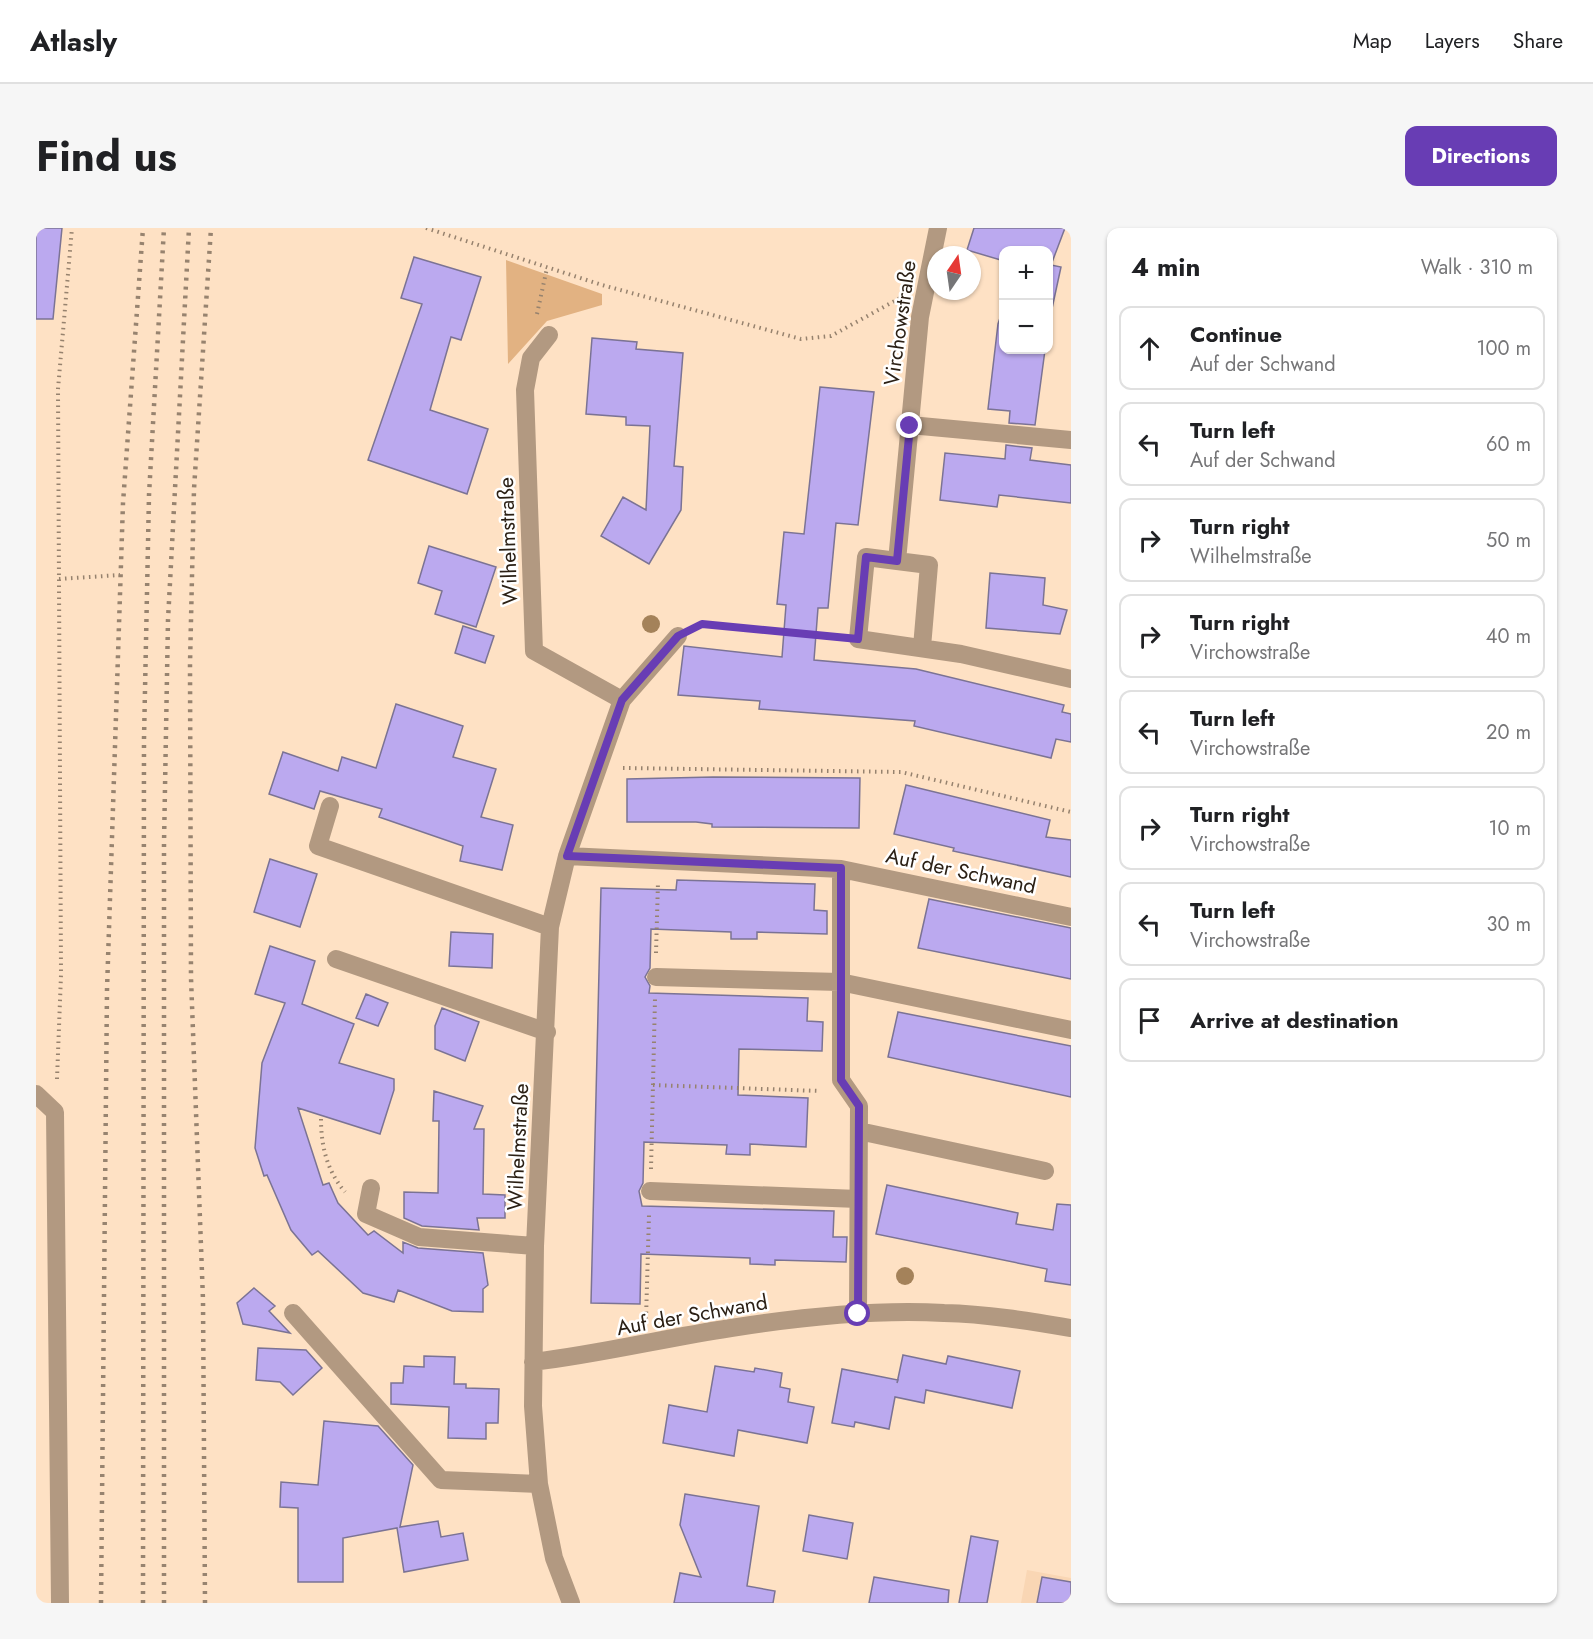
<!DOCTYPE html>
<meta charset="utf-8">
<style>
:root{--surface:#fff;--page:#f6f6f6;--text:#202124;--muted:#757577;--line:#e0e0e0;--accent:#683db4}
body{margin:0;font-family:Jost,sans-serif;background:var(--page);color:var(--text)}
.controls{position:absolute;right:18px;top:18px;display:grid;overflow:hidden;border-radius:12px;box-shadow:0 2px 4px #0004}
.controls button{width:54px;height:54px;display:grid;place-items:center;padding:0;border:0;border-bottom:2px solid var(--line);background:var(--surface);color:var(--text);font:30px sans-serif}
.compass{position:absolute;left:891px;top:18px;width:54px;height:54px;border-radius:50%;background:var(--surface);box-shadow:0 2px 4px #0004;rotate:13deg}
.stop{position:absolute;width:18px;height:18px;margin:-14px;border:4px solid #683db4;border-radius:50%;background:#fff}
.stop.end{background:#683db4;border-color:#fff;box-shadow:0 2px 6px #0008}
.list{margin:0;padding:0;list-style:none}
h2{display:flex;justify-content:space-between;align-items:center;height:78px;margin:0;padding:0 24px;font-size:26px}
h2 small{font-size:20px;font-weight:400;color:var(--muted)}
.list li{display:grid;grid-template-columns:39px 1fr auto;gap:18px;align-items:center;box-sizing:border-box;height:84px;margin:0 12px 12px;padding:0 12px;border:2px solid var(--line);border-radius:12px}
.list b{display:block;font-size:22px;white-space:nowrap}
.list p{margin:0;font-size:20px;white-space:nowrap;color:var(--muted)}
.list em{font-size:20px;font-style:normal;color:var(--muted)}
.icon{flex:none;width:33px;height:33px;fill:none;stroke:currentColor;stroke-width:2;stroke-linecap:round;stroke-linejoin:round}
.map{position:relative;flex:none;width:1035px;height:1375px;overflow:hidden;border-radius:12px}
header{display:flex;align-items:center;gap:36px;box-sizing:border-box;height:84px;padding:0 30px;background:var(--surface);border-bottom:2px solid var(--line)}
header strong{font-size:28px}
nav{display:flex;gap:33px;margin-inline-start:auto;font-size:21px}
.intro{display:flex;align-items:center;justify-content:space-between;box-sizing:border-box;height:144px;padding:0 36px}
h1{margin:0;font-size:42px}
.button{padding:15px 27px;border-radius:12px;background:var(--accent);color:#fff;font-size:21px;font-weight:700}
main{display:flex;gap:36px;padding:0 36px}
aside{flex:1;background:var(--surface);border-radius:12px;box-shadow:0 2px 4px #0004}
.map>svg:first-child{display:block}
.built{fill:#f9d6b4}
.green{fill:#e2b282}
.building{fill:#bba9ef;stroke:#7b7394;stroke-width:1.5}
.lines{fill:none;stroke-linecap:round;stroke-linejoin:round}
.path{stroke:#96826e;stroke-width:4;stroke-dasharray:1.5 4.5;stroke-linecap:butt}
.minor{stroke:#b29981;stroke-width:18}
.rail{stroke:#97836f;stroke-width:4.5;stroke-dasharray:3 6;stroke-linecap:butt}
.tree{fill:#a4825a}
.route{stroke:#683db4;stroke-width:8}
.labels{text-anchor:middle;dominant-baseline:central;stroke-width:5;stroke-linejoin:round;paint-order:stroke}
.street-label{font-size:21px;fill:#2b2015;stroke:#fff}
</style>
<header>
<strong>Atlasly</strong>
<nav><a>Map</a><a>Layers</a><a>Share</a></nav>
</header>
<div class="intro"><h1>Find us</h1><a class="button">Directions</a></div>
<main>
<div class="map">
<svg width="1035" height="1375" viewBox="0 0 1035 1375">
<rect width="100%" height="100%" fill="#fee1c4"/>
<path class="built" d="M991,1342L1035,1350V1375H985Z"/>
<path class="green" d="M470,32L566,66V77L511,93L472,136Z"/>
<path class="building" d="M0,0H26L17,91H0Z
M938,0H1029L1015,37L1025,39L1012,99V22H968V33L931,22Z
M378,29L445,49L425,112L415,109L394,182L452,201L431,266L332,232L386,76L365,70Z
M968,78V122H1009L999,197L973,195L974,183L952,181L962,96Z
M556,110L601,114L600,121L647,125L638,238L647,239L645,282L613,336L565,308L587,269L610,282L614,198L590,197V189L550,186Z
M784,159L838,164L822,297L800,295L792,380H782L778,432L880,441L1028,477L1026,484L1035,486V514L1020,511L1015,530L878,498L879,493L723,481L724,473L642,467L648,418L746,429L750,377L741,376L748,304L768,306Z
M970,217L996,220L994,232L1035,237V275L963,267L961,279L904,272L909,225L969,231Z
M393,318L460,339L440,399L399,386L406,363L382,355Z
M954,345L1009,350L1007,377L1031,382L1024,406L950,400Z
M427,398L458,408L449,435L419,425Z
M360,476L427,498L417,529L460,541L445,589L477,597L466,642L424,633L427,618L343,589L346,581L284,563L278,581L233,566L247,524L302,543L306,529L340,540Z
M677,549L824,550L823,600L676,599V596L660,594H591V551Z
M870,557L1014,592L1010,609L1035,612V649L917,623L918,620L858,606Z
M234,631L281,646L264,699L218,684Z
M641,652L779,656L778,682L791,683V706L721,704V711H695V704L615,701L614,740L609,749L614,758L613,765L772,770L771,793L787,794L786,823L703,821L702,867L772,870L770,919L714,916V927L690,926L691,917L608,914L607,955L603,963L606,978L798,983L797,1009H811L810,1034L739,1032V1037L714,1036V1030L605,1026L604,1076L555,1075L565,660L640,662Z
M893,671L1035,700V751L882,720Z
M415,704L457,706L456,740L413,738Z
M234,718L279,733L266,776L318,796L303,835L358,851V862L344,906L262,880L287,957L293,955L302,975L332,1007L338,1003L367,1025V1014L382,1020L447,1025L452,1057L447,1061V1084L416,1083L362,1062L358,1074L327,1065L282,1023L276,1027L255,1002L231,947L228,948L219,920L226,835L249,775L219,766Z
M330,766L352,775L342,798L320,790Z
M406,780L443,794L429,833L399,821V798Z
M862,784L1035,818V869L852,829Z
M398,863L447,878L438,901H448L447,966L469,967V990H441L443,1002L386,998L368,990V964L402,965L403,893H397Z
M851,957L982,985L980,996L1017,1002L1021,976L1035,977V1057L1009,1053L1011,1041L840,1006Z
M218,1060L239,1078L233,1083L254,1105L207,1096L201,1075Z
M222,1120L270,1122L286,1140L257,1167L244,1154L220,1152Z
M867,1127L910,1136L912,1128L984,1143L976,1180L890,1162L888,1175L859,1169L853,1201L819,1194L818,1199L796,1195L806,1141L862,1152L861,1155Z
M388,1128L419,1129L418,1156H430V1160L463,1161L462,1195H450V1211L412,1210L413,1179L355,1176V1155H367L368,1138L388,1139Z
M679,1138L718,1144L719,1140L746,1145L744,1159L754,1161L752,1174L778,1179L771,1215L702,1202L698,1228L627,1215L633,1177L671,1184Z
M288,1193L342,1198L377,1237L364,1299L402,1293L405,1309L427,1305L432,1332L368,1344L361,1300L307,1310V1354H262V1280L244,1279L245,1254L282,1257Z
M649,1266L723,1278L711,1358L739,1363L737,1375H638L644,1345L665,1349L644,1297Z
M773,1287L817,1295L811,1331L767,1323Z
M935,1308L962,1313L951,1375H923Z
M838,1349L913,1362L912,1375H833Z
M1006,1349L1035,1354V1375H1001Z"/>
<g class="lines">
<path class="path" d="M390,0L566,57L765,111L795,108L864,70
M501,86L511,40
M23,351L84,347
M662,398L666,396L797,409
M587,540L865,544L1035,584
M620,725L622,654
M21,851L25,747L22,161L36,0
M617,857L784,863
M285,891C285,918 291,943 309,964
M615,941L619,771
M610,1091L613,987"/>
<path class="minor" d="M513,107L495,130L489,162L498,423L586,472
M874,197L1035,212
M861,333L830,329L822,411L925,426L1035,451
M886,419L893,337L861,333L884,89L902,0
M294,578L282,618L514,699
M531,628L805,641L1035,689
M805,641V852L823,878L822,1086
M300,731L511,804
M620,749L804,754L1035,802
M0,866L19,884L24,1375
M823,903L1009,943
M335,960L330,986L383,1009L499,1018
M614,963L822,971
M257,1085L405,1252L503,1256
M497,1134C564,1126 629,1110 695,1100C765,1089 838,1081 908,1085C951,1086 993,1093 1035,1100
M535,1375L518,1330L503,1256L497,1178L499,1018L514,699L531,628L586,472L642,408"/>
<path class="rail" d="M65,1375L71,762L87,275L107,0
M107,1375L108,511L113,267L128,0
M128,1375V616L132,392L153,0
M169,1375L167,1072L155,750L154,436L158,261L175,0"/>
</g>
<g class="tree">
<circle cx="615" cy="396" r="9"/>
<circle cx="869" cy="1048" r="9"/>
</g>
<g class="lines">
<path class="route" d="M822,1086L823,878L805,852V640L531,628L586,472L642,408L666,396L822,411L830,329L861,333L874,198"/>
</g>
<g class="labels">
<g class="street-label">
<text transform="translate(864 95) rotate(-82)">Virchowstraße</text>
<text transform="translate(472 313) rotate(-92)">Wilhelmstraße</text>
<text transform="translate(925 643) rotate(12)">Auf der Schwand</text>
<text transform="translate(482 919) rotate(-87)">Wilhelmstraße</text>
<text transform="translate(656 1087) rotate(-10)">Auf der Schwand</text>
</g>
</g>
</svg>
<div class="controls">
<button>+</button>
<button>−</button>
</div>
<svg class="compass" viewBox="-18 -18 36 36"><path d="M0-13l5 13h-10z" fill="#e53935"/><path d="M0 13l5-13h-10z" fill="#757577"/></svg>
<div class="stop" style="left:822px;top:1086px"></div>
<div class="stop end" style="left:874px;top:198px"></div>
</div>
<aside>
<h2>4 min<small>Walk · 310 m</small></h2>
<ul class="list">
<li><svg class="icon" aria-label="ahead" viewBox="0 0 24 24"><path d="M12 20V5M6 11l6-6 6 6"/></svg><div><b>Continue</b><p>Auf der Schwand</p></div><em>100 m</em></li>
<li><svg class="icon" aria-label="left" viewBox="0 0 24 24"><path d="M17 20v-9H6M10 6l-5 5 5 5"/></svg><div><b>Turn left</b><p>Auf der Schwand</p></div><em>60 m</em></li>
<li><svg class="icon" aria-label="right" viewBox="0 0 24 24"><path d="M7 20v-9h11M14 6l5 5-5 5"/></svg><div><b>Turn right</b><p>Wilhelmstraße</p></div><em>50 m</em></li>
<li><svg class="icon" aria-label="right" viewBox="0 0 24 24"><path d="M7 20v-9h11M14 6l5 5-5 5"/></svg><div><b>Turn right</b><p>Virchowstraße</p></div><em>40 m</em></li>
<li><svg class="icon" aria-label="left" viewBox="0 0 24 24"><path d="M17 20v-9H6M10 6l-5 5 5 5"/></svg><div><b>Turn left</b><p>Virchowstraße</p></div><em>20 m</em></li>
<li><svg class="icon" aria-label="right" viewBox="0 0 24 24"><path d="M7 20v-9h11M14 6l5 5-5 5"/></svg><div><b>Turn right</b><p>Virchowstraße</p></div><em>10 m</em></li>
<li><svg class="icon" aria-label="left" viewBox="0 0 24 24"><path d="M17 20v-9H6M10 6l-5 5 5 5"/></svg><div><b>Turn left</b><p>Virchowstraße</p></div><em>30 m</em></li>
<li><svg class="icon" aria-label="arrive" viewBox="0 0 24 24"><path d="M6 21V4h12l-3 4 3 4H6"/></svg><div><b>Arrive at destination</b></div></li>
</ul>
</aside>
</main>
